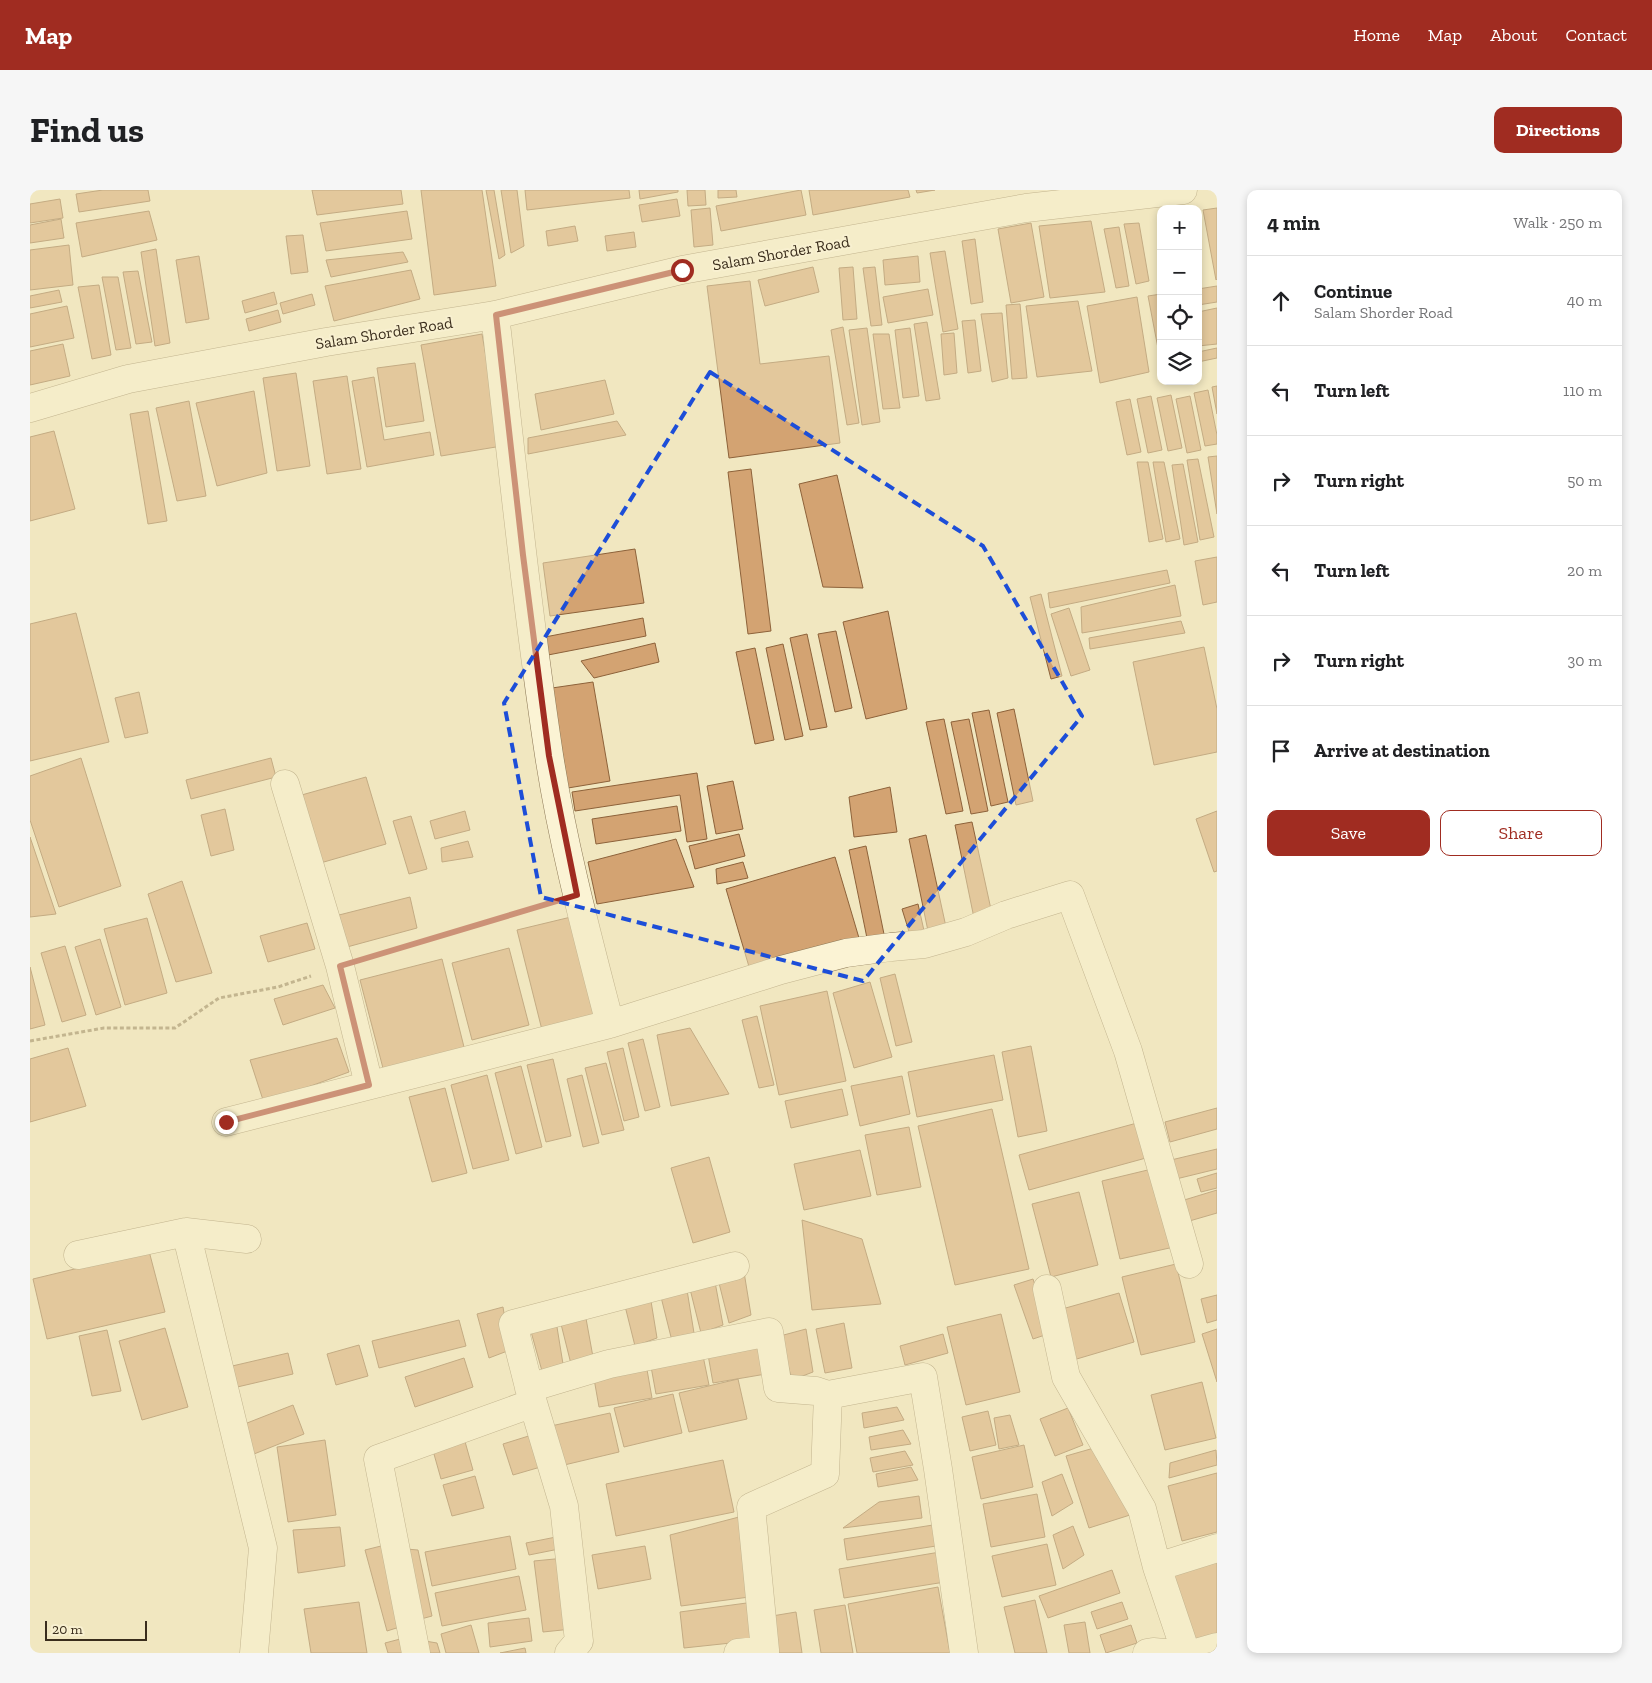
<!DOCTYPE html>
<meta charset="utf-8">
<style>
:root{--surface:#fff;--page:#f6f6f6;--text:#202124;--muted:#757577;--line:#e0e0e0;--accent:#a02c21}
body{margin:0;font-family:"Zilla Slab",serif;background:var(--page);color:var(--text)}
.controls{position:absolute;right:15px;top:15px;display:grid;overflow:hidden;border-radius:10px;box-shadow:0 2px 8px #0003}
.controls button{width:45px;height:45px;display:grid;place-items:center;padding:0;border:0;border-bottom:1px solid var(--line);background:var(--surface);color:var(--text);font:25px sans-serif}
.scale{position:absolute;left:15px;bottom:12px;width:102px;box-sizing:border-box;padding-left:5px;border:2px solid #3a2d1c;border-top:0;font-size:14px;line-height:18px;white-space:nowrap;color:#3a2d1c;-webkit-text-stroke:4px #f8f0d0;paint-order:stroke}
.stop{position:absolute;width:15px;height:15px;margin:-11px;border:4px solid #a02c21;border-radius:50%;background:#fff}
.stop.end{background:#a02c21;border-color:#fff;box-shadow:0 1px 5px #0008}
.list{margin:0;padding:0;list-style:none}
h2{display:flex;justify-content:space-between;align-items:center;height:65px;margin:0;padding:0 20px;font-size:21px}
h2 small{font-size:16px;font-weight:400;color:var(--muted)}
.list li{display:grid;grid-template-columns:32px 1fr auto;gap:15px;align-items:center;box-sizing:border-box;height:90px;padding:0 20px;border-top:1px solid var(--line)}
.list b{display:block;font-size:19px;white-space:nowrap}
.list p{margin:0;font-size:16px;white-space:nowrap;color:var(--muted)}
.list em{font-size:16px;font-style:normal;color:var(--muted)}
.actions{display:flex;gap:10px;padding:15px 20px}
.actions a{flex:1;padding:11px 0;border:1px solid var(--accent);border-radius:10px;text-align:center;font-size:18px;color:var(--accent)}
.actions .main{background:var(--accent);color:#fff}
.icon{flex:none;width:28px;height:28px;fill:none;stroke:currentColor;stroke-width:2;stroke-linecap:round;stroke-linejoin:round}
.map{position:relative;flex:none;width:1187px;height:1463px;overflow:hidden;border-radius:10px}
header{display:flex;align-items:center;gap:30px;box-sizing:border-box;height:70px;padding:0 25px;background:var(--accent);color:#fff}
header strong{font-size:24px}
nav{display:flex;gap:28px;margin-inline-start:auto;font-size:18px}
.intro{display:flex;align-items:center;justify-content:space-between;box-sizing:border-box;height:120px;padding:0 30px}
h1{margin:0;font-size:35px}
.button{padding:12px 22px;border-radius:10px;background:var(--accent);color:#fff;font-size:18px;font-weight:700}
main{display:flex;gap:30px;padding:0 30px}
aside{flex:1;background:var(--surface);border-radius:10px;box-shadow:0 2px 8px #0003}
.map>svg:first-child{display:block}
.building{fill:#d3a372;stroke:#8d623a}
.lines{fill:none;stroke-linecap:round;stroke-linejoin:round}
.minor-casing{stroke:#8c7856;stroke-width:29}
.path{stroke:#8c7856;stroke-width:3;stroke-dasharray:4 2.5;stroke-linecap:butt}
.minor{stroke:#fbf3d4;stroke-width:28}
.route{stroke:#a02c21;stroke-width:6}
.marked{fill:none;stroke:#1d4ed8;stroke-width:4;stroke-dasharray:10 6;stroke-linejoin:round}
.labels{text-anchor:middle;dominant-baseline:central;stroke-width:4;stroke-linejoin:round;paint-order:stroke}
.street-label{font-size:16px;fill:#3a2d1c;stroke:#f8f0d0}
</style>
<header>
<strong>Map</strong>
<nav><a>Home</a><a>Map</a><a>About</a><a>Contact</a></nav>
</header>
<div class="intro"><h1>Find us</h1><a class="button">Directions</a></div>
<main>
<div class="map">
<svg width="1187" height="1463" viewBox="0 0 1187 1463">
<rect width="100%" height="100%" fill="#f1e7c0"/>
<path class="building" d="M73,0H118L120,11L49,22L46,4Z
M282,0H371L373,14L287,25Z
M391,0H452L466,96L404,105Z
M456,0H464L475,65L469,69Z
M471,0H487L494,56L481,63Z
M495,0H599L600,8L497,20Z
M609,0H648V2L610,9Z
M657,0H675L676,15L658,16Z
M688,0H706L707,7L688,8Z
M771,0L776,25L691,41L686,16Z
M779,0H878L880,7L783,25Z
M886,0H905L887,3Z
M30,9L33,28L0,33V14Z
M647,9L650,26L612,32L609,15Z
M680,18L683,55L664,57L661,20Z
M1187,18V89L1186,90L1173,20Z
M119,21L127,50L52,67L46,33Z
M377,21L382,49L296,61L290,33Z
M31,29L34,48L0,53V35Z
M1061,31L1075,102L1020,108L1009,36Z
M1001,33L1014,107L981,113L968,39Z
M1109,33L1119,91L1106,94L1094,34Z
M545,36L548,51L518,56L516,41Z
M1089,37L1099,96L1086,98L1074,39Z
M604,42L606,57L577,61L575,46Z
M273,45L278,82L261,84L256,46Z
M945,49L953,112L941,114L932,51Z
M39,55L43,95L0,100V60Z
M126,59L140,153L125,156L111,62Z
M915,61L928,139L913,142L900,63Z
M373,62L378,72L301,87L296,70Z
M169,66L179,129L156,133L146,70Z
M888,66L890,92L855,95L853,70Z
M783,77L789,102L735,116L728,90Z
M823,77L827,129L813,130L809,78Z
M845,77L852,135L841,136L833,78Z
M381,80L390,109L304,131L295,96Z
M108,81L122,152L106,154L93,82Z
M72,87H88L101,158L86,160Z
M720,91L730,174L799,166L810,253L699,268L677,96Z
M69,95L81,165L62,169L48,97Z
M1187,96V112L1168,115V99Z
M898,99L903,125L858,133L853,107Z
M29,100L32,112L0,118V106Z
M244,102L247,114L215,123L212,111Z
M282,104L285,115L253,124L250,113Z
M1131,104V174L1118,106Z
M1107,107L1119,182L1070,193L1057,116Z
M1048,111L1062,181L1007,187L996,116Z
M990,114L997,188L982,189L976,115Z
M37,116L44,148L0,157V124Z
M1187,118V154L1168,156V122Z
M248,120L251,132L219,141L216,129Z
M972,123L978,188L962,192L951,124Z
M945,130L951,181L938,183L932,131Z
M897,132L910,209L896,211L884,134Z
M813,137L829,233L817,235L801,140Z
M837,138L850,232L832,235L819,140Z
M880,138L889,206L873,208L865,140Z
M924,143L927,183L914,185L911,144Z
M452,144L472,256L411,266L391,155Z
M843,144H859L870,218L853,219Z
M33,154L40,186L0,195V161Z
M1187,158V168L1168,172V162Z
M385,173L394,231L356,237L347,178Z
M266,183L280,276L247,281L233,188Z
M317,186L331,279L297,284L283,191Z
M344,187L354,250L400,242L404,265L337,277L322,191Z
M575,190L584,224L511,240L505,204Z
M1187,196V224L1182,197Z
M1178,200L1187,245V254L1175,256L1164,203Z
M224,201L237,283L187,296L166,213Z
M1141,205L1152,258L1138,261L1127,208Z
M1121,206L1132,260L1118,263L1107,209Z
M1160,206L1171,260L1157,263L1146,209Z
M1100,209L1111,262L1097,265L1086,212Z
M159,211L176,306L147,311L126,218Z
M118,221L137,331L118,334L100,224Z
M587,231L596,245L498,264V248Z
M24,241L45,319L0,331V247Z
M1187,266V324L1178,267Z
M1168,269L1184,347L1170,350L1157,270Z
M1107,272H1118L1133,349L1119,352Z
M1123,272H1134L1150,349L1136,352Z
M1153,274L1168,352L1154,355L1142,275Z
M721,279L741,441L718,444L698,282Z
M807,285L833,398L793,397L769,294Z
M605,359L614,413L520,426L513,373Z
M1187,367V412L1173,415L1165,371Z
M1137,380L1140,393L1020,418L1018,403Z
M1145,395L1151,426L1052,443L1051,417Z
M1011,404L1032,486L1021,489L1000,407Z
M1039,418L1060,480L1041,486L1021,424Z
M858,421L877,519L836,529L813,432Z
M46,423L79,552L0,571V434Z
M613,428L616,446L518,465L515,447Z
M1151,431L1155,443L1060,459L1059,448Z
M806,441L822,518L805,522L788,444Z
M777,444L797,537L780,540L760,448Z
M625,453L629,472L564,488L551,471Z
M753,454L773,546L755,550L736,458Z
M1174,457L1187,519V562L1124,575L1103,472Z
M725,458L744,550L725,554L706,462Z
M563,492L580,591L538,598L522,498Z
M109,502L118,543L95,548L85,508Z
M984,519L1003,611L986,615L967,523Z
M959,520L978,612L961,616L942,523Z
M914,529L933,621L916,624L896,532Z
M939,529L958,621L941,624L921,532Z
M51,568L91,696L29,717L0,630V586Z
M241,568L246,587L161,609L156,590Z
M667,583L677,649L657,652L650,605L545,621L542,602Z
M336,587L356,654L287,674L268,606Z
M703,591L713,639L686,644L677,596Z
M860,597L867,642L824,647L819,607Z
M647,616L651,641L566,654L562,629Z
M195,619L204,660L181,666L171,625Z
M435,621L440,640L405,649L400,631Z
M1187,621V681L1184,682L1166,629Z
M381,626L397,679L379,684L363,631Z
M942,632L962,724L944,728L925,635Z
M709,644L715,666L665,679L659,656Z
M896,645L916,737L898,741L879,649Z
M0,647L26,724L0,727Z
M646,649L664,697L567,714L558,672Z
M438,651L443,667L412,672L411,658Z
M836,656L855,749L838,753L819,660Z
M805,667L829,748L720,780L696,699Z
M713,672L718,688L687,694L686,679Z
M152,691L182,783L146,792L118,704Z
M380,707L387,738L317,757L309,725Z
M888,714L895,745L881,748L872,719Z
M541,727L565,827L512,840L487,740Z
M117,728L137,803L95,815L74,739Z
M277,733L285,759L238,772L230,746Z
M70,749L91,817L66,825L45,757Z
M35,756L56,825L32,832L11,763Z
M479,758L499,835L442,850L422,773Z
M412,769L435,861L354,882L330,790Z
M0,777L15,835L0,839Z
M865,784L882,852L866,856L850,788Z
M840,792L862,867L824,878L803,803Z
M293,795L305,818L253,835L244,809Z
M797,801L816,891L749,905L730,816Z
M727,826L744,895L729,898L712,830Z
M660,838L699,904L641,916L627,845Z
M307,848L319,882L234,913L220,870Z
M613,849L630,917L615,921L598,853Z
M1001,856L1017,941L988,947L972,862Z
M38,858L56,916L0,932V869Z
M593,858L609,927L594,931L577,862Z
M964,865L973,910L887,927L878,882Z
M523,869L541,946L516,952L497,875Z
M576,873L594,940L572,945L555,878Z
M491,876L512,957L486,964L465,883Z
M457,885L479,970L443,979L421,895Z
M552,885L569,953L553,957L537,889Z
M872,886L880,924L830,936L821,896Z
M415,898L437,983L402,992L379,907Z
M812,899L818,925L761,938L755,911Z
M1187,918V939L1140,952L1135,932Z
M962,919L999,1079L925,1095L888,936Z
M1107,933L1116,968L999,1000L989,965Z
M879,937L891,997L847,1005L835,945Z
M1187,959V979L1146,989L1141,970Z
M830,960L841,1006L774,1020L764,974Z
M679,967L700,1042L663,1053L641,978Z
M1126,978L1144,1057L1090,1069L1072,991Z
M1187,983V998L1171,1002L1167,989Z
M1187,1000V1023L1156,1032L1151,1011Z
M1049,1002L1068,1075L1021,1087L1002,1014Z
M772,1030L832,1049L851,1114L782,1120Z
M119,1061L135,1122L17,1149L3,1089Z
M1146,1074L1165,1152L1111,1165L1092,1087Z
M714,1082L721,1125L699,1133L688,1089Z
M1003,1089L1021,1143L1003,1149L984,1095Z
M685,1092L693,1135L671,1143L660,1099Z
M657,1100L664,1143L642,1151L631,1107Z
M1089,1103L1104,1152L1040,1171L1025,1121Z
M620,1105L627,1148L605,1156L594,1112Z
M1187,1105V1130L1177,1133L1171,1109Z
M473,1117L480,1160L459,1168L447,1124Z
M555,1123L563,1167L541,1174L530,1130Z
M971,1124L990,1202L936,1215L917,1137Z
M429,1130L436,1156L349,1178L342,1151Z
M526,1131L533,1174L512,1181L500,1138Z
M814,1133L822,1178L795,1183L786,1139Z
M135,1138L158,1217L112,1230L89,1151Z
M776,1139L783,1182L762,1190L750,1146Z
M1187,1139V1192L1172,1144Z
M77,1140L91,1201L62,1206L49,1146Z
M913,1144L918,1163L875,1175L870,1156Z
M730,1150L736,1184L683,1193L677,1159Z
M329,1155L338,1186L306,1195L297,1164Z
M672,1161L679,1195L626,1204L620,1171Z
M258,1163L263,1184L203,1198L198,1177Z
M434,1168L443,1197L385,1217L375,1187Z
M616,1174L622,1208L569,1217L563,1183Z
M708,1189L717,1229L659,1242L649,1203Z
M1172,1192L1186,1248L1135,1260L1121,1205Z
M643,1204L652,1243L594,1257L584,1218Z
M263,1215L274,1244L224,1264L212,1235Z
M867,1217L874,1230L834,1238L832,1223Z
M1038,1218L1053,1255L1025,1266L1010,1229Z
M958,1221L966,1255L940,1261L932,1227Z
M580,1223L589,1262L530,1276L521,1236Z
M980,1225L989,1255L969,1259L964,1228Z
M873,1240L881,1254L841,1260L839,1247Z
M505,1244L514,1276L483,1285L473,1254Z
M434,1248L443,1280L411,1289L402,1257Z
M295,1250L306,1325L258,1332L247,1257Z
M994,1255L1003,1297L951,1309L942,1267Z
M1064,1258L1068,1271L1082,1267L1100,1325L1059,1338L1036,1266Z
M1186,1260L1187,1275L1139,1288L1140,1273Z
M875,1261L883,1275L843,1282L840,1268Z
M693,1270L704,1322L586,1346L576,1294Z
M881,1277L888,1290L848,1297L846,1284Z
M1187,1283V1342L1152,1351L1138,1296Z
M1032,1284L1043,1313L1022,1326L1012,1292Z
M445,1286L454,1318L422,1326L413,1295Z
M1007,1304L1015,1347L961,1357L953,1314Z
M889,1306L892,1328L813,1338L849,1312Z
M709,1327L727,1406L651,1416L640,1345Z
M903,1335L906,1356L817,1370L814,1349Z
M1043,1336L1054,1365L1033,1379L1023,1345Z
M310,1337L315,1376L268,1383L263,1340Z
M480,1346L486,1379L402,1396L395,1362Z
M531,1346L534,1358L499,1365L496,1353Z
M1017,1354L1026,1395L972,1407L962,1366Z
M355,1355L376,1435L357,1441L335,1360Z
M615,1356L621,1389L568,1399L562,1365Z
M376,1359L388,1360L402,1426L391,1429Z
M910,1362L915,1392L814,1408L809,1379Z
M1187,1365V1450L1160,1458L1135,1381Z
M535,1368L542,1439L513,1442L504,1371Z
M1082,1380L1090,1403L1018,1428L1009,1406Z
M489,1386L496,1420L412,1436L405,1403Z
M908,1397L920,1463H827L818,1414Z
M1005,1410L1017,1463H985L974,1417Z
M329,1412L337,1463H281L274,1419Z
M724,1412L729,1450L654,1458L650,1422Z
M1092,1412L1098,1429L1067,1439L1061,1422Z
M815,1415L823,1463H791L784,1420Z
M766,1422L772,1463H741L736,1427Z
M499,1428L502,1451L460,1457L458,1433Z
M1055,1432L1060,1463H1039L1034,1435Z
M441,1435L449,1463H416L411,1444Z
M1101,1435L1107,1453L1076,1463L1070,1445Z
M374,1448L378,1463H358L355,1453Z
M395,1451L407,1453L410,1463H398Z
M495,1458L496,1463H470Z"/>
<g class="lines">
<defs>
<path id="minor" d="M465,125C482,272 497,419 519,565C533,656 557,745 580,834
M0,218L98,189L296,152L465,125L652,80L996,18L1153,0
M255,594L310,776L339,895
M196,932L580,834L751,780L816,763L861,757L894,754L936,742L976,725L1040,705L1098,861L1159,1074
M156,1042L217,1049
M48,1065L156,1042L233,1358L224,1463
M1017,1099L1036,1187L1112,1319L1127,1377L1156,1463
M499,1198L579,1174L739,1142L748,1198L786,1201L798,1205L795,1284L721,1317L735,1460
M798,1205L893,1187L908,1279L934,1463
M503,1213L534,1316L549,1451L539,1463
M1127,1377L1187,1358
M386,1463L348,1269L503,1213L483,1134L705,1076
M708,1463L735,1460V1463
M1117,1463L1123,1462L1135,1463
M1166,1463L1187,1457"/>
</defs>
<use href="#minor" class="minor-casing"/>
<path class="path" d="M339,767L518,714
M0,851L74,838H145L189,808L248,797L281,786"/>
<use href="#minor" class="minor"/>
</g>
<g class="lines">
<path class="route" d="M196,932L339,895L310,776L547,705L519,566L493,365L466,125L652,80"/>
</g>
<path d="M0 0H1187V1463H0ZM680,182L953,356L1052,526L833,791L511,707L474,513Z" fill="#f1e7c0" fill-opacity=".55" fill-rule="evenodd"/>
<path class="marked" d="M680,182L953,356L1052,526L833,791L511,707L474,513Z"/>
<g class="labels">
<g class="street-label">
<text transform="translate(751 63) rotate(-10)">Salam Shorder Road</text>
<text transform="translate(354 143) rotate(-9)">Salam Shorder Road</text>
</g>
</g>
</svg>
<div class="controls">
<button>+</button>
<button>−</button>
<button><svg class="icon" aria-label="locate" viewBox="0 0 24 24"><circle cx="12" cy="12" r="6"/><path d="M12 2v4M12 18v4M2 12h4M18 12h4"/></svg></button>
<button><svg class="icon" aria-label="layers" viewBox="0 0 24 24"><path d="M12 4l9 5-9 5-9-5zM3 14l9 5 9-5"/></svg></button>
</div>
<div class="scale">20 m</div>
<div class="stop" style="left:652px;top:80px"></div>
<div class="stop end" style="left:196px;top:932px"></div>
</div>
<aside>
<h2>4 min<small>Walk · 250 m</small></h2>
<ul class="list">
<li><svg class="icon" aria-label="ahead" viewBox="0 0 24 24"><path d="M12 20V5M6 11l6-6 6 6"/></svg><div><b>Continue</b><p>Salam Shorder Road</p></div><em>40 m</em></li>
<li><svg class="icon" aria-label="left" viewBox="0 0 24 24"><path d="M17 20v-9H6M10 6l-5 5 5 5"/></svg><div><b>Turn left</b></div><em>110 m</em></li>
<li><svg class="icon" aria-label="right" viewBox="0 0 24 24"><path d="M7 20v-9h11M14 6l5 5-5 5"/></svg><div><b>Turn right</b></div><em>50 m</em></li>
<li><svg class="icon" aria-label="left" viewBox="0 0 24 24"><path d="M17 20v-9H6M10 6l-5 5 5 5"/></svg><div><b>Turn left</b></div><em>20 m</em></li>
<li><svg class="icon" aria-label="right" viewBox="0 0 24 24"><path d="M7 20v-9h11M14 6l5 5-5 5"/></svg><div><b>Turn right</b></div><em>30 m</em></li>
<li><svg class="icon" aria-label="arrive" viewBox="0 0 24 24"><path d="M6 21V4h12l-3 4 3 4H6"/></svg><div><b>Arrive at destination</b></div></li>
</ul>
<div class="actions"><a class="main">Save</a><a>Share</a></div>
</aside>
</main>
